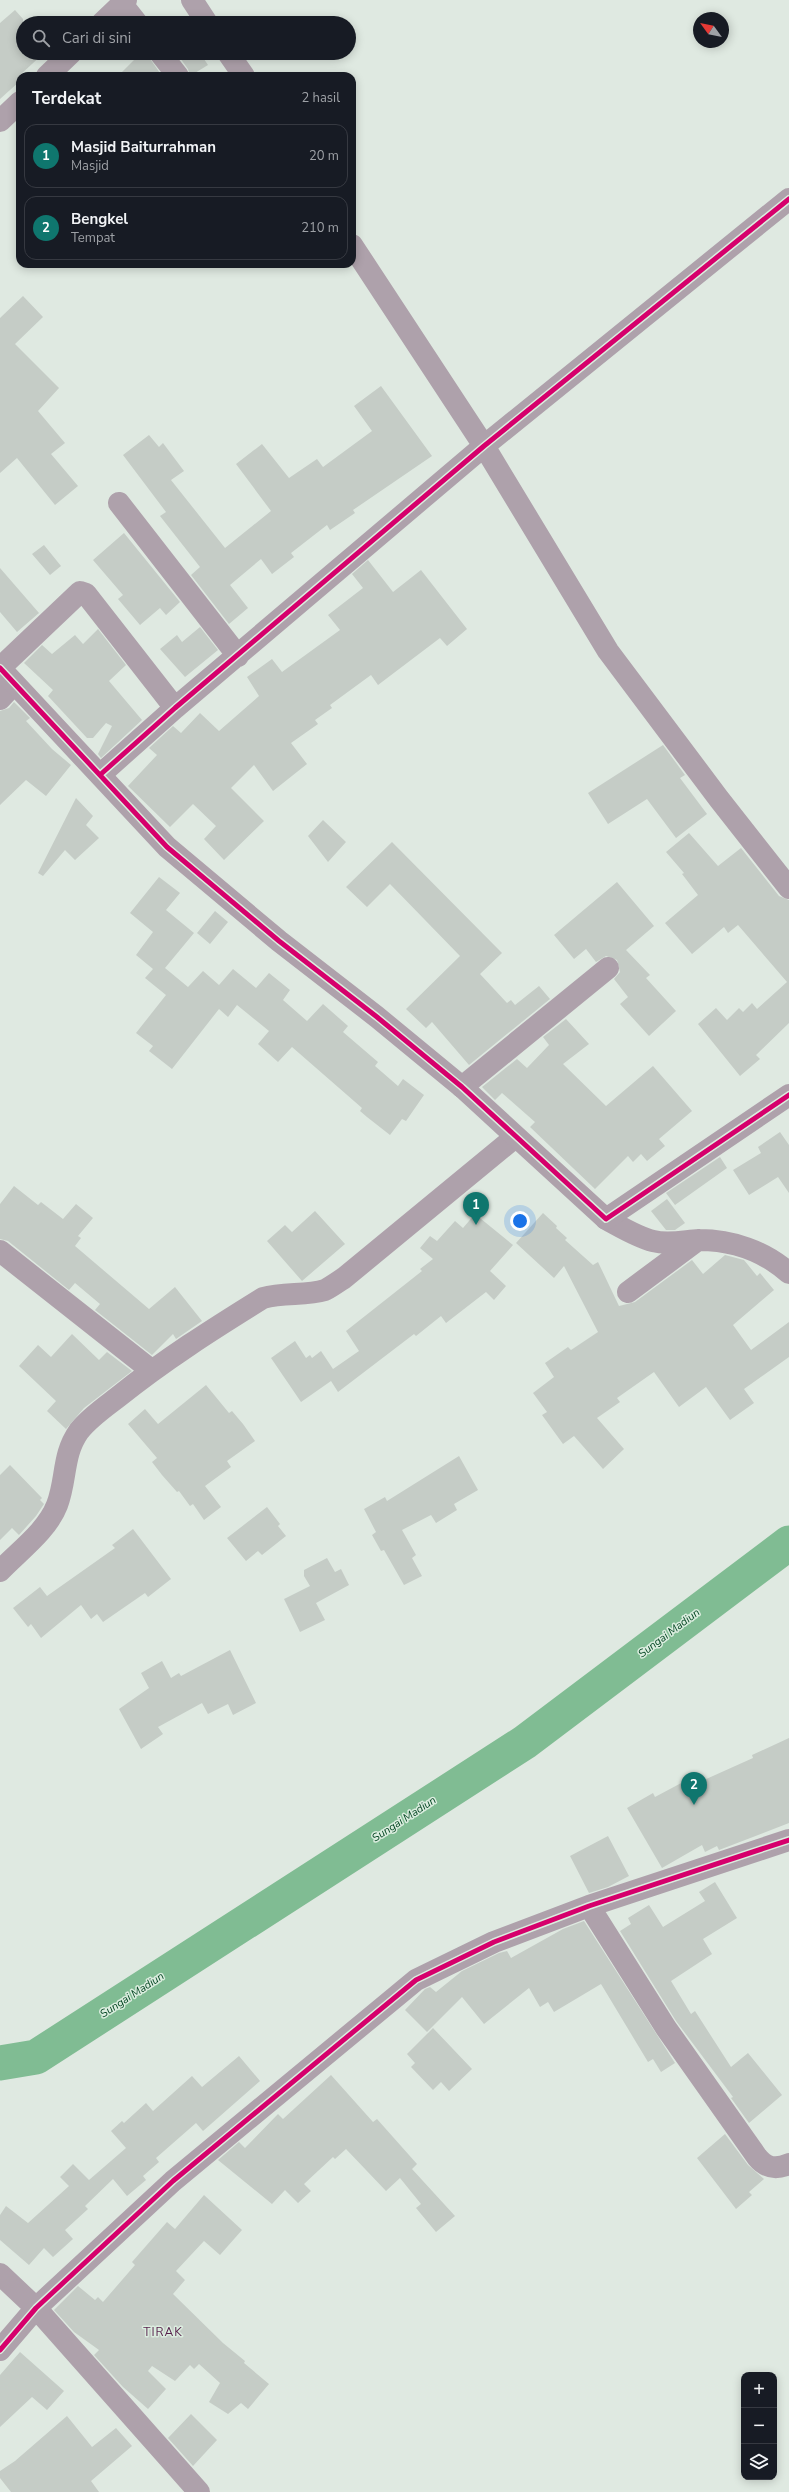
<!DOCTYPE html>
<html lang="id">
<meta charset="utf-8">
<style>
:root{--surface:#171b24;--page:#242831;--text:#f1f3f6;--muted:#9ea1a6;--line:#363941;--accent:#0f766e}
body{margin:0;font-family:"Nunito Sans",sans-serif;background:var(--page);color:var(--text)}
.controls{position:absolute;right:12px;bottom:12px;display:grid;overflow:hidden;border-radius:8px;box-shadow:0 2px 10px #0003}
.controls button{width:36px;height:36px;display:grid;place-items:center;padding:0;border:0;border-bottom:1px solid var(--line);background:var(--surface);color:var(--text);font:20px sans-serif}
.compass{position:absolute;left:693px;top:12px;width:36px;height:36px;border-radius:50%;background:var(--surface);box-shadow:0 2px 10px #0003;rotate:303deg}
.you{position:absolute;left:520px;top:1221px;width:14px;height:14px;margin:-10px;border:3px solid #fff;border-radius:50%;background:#1a73e8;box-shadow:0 0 0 6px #1a73e833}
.badge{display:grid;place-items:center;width:26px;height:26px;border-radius:50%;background:var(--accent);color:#fff;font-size:13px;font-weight:700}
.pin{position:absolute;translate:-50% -33px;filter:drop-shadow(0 1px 2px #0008)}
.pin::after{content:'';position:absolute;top:21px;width:14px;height:12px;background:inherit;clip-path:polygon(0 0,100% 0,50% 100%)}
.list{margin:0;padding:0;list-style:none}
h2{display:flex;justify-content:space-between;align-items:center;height:52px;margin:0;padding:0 16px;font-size:17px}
h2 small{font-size:13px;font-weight:400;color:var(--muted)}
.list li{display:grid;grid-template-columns:26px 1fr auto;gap:12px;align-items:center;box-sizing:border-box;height:64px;margin:0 8px 8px;padding:0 8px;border:1px solid var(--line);border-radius:12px}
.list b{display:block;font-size:15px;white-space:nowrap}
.list p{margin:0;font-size:13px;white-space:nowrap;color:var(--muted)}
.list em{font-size:13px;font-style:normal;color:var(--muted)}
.icon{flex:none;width:22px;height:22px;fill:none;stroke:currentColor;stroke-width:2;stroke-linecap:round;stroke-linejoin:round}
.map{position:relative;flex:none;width:789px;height:2492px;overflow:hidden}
.search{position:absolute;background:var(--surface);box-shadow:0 2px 10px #0003;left:16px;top:16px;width:340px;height:44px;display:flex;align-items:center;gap:10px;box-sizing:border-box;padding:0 14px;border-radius:22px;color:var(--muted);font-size:15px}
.panel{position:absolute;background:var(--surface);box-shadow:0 2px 10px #0003;left:16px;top:72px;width:340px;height:196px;border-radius:12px}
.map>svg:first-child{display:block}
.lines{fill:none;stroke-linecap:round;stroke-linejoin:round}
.river{stroke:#80bc93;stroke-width:35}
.building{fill:#c5ccc6}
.minor{stroke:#aea1ab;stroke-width:22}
.tertiary{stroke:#aea1ab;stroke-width:22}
.cycleway-casing{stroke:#dbeddf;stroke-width:8}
.cycleway{stroke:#d6006c;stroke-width:5}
.labels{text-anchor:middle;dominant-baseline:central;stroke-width:3;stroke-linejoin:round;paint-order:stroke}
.water-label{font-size:11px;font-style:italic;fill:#024521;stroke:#dbeddf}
.quarter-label{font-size:12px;letter-spacing:1px;fill:#561f4a;stroke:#dbeddf}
</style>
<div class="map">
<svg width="789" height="2492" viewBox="0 0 789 2492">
<rect width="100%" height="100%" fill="#dfe9e1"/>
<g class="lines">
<path class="river" d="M0,2063L36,2057L525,1742L789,1543"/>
</g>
<path class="building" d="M15,10L23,19V53H44L20,75V81L0,99V23Z
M141,53H146L162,76H118Z
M181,53H200L208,65L190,76L188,69L178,55Z
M23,296L43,317L15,344L59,388L38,411L65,443L51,454L78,486L55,505L17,458L0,473V318Z
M381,386L432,456L353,510L355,513L330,530L327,525L291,553L294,557L272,574L261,559L230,585L248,608L229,624L191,575L200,567L160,516L166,512L123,455L149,435L159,447L163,443L184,471L171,480L225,548L271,511L236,464L262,444L289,478L317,459L323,467L372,431L354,406Z
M124,533L180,602L166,615L160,608L140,625L118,599L123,595L93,560Z
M44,545L61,566L50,575L32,554Z
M368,560L393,592L421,570L467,629L447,646L440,638L378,685L371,675L330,705L332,708L315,720L318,724L291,743L307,764L273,791L254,765L231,788L264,821L224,860L204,839L216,826L193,804L170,827L128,786L157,755L149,748L173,726L181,733L200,713L219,731L259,696L247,677L272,659L282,672L340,630L328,615L363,588L352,574Z
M0,568L39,613L17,632L0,612Z
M200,627L218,650L185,677L160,649L177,635L182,642Z
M98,629L126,665L109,681L142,720L101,758L98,754L112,726L106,723L93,738H87L48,696L53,690L24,663L42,645L52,654L75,635L83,644Z
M14,702L30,718L26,721L52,749L71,765L46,796L26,780L0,805V711L9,708Z
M663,745L685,775L680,778L707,814L676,838L647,799L608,824L588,793Z
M76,798L93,816L86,825L99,838L75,860L65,850L43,876L38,873Z
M323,820L346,842L328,862L308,836Z
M689,833L718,866L741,848L779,896L789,900V1023L756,1055L760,1059L740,1076L698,1024L716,1008L727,1020L739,1008L743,1012L752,1003L757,1009L787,982L738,925L728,933L724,927L692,954L665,923L698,895L682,874L684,873L666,852Z
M392,842L502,953L480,974L507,1003L511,1000L515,1005L539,986L550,999L469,1065L432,1022L426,1028L406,1009L460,956L390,884L367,907L346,887Z
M159,877L180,893L166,910L194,933L165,968L188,987L203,971L219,985L233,969L256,988L269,973L290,990L283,1000L307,1021L323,1004L348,1026L343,1032L378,1062L375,1066L398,1086L403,1079L424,1095L406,1121L402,1119L390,1135L367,1117L360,1111L362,1108L292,1047L278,1062L258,1044L269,1031L237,1005L228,1017L219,1009L172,1069L149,1051L153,1046L136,1033L166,995L145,978L153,969L136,955L153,932L130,913Z
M617,882L654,926L626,950L650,975L646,978L676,1011L649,1036L620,1004L628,997L614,979L620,972L617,960L606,956L596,962L586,949L574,959L554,935Z
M215,911L228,922L210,944L197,933Z
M566,1019L589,1044L563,1064L606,1106L653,1066L692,1111L659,1139L665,1146L647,1161L641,1154L633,1162L628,1156L595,1189L530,1127L535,1122L502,1093L495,1100L482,1087L517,1059L527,1068L549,1045L543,1037Z
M780,1132L789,1145V1193L778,1177L749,1195L733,1170L761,1153L758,1147Z
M720,1157L727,1168L675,1205L666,1193Z
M14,1186L38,1205L41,1202L63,1219L76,1204L93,1218L78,1236L81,1238L75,1246L149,1309L175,1287L202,1321L176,1339L173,1334L152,1355L95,1310L100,1304L75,1283L69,1290L8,1241L0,1239V1204Z
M667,1199L685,1223L675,1230H666L651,1211Z
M315,1211L345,1244L302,1281L267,1241L285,1225L292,1232Z
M543,1213L557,1226L556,1228L567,1238L565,1240L593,1265L598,1262L619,1306L635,1302L692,1260L703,1274L725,1255L744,1260L757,1276L760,1273L774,1290L733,1325L751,1350L789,1322V1357L744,1389L754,1403L730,1420L706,1387L679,1407L654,1372L617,1398L620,1402L597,1418L624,1449L603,1469L574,1436L563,1444L542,1415L547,1412L533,1393L554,1377L545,1363L568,1347L571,1350L598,1332L564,1266L554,1278L516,1243Z
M475,1214L513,1245L490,1271L506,1286L494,1300L486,1292L446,1323L441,1316L416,1336L414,1334L338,1392L331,1381L301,1402L271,1358L295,1341L306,1358L310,1355L312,1358L321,1351L333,1369L359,1351L346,1331L422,1271L420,1269L433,1259L420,1248L430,1236L437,1241L455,1221L463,1228Z
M72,1334L99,1360L107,1352L132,1371L84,1408L66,1429L47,1411L56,1401L19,1366L38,1345L51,1357Z
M206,1385L229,1413L232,1411L243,1424L255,1441L227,1461L231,1467L205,1486L221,1507L204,1520L193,1504L190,1506L179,1491L177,1492L162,1475L152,1462L157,1458L128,1424L145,1409L158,1424Z
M459,1456L478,1490L454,1504L457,1510L436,1523L431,1515L402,1530L416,1555L412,1558L422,1576L404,1585L384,1550L381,1551L372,1535L376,1532L364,1509L385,1497L387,1501Z
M10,1465L42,1498L40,1500L44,1504L36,1516L19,1535L12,1528L0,1540V1475Z
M267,1507L280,1524L278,1526L286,1536L262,1555L258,1551L246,1561L227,1538Z
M133,1529L171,1579L148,1597L145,1593L103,1622L97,1614L91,1619L81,1605L41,1638L31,1624L28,1627L13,1608L40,1587L47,1596L115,1548L112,1545Z
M327,1558L335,1572L341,1569L349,1585L316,1603L325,1620L300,1632L284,1599L310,1586L304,1576V1570Z
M230,1650L256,1703L233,1715L228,1704L208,1714L202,1703L158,1727L163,1734L141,1749L119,1709L149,1688L141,1673L162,1661L171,1678L179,1673L181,1676Z
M789,1738V1823L719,1850L717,1846L705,1852L702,1845L662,1868L627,1808L653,1793L655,1797L700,1773L704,1780L753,1758L752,1755Z
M608,1836L629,1876L608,1887L589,1893L570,1856Z
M715,1882L737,1918L703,1939L712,1954L671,1981L691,2014L695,2011L731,2067L748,2053L782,2095L749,2123L731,2098L733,2097L676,2021L620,1931L631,1924L628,1918L649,1905L663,1927L705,1901L699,1892Z
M584,1921L675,2063L661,2072L653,2059L648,2062L601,1984L554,2012L548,2002L540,2007L529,1988L484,2024L462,1997L427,2032L405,2010L425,1989L430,1987L436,1992L462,1971L499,1953L507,1951L511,1958L563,1929Z
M433,2028L472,2069L449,2091L441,2082L433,2090L411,2067L415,2063L407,2054Z
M239,2056L260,2081L203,2131L196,2123L156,2158L159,2162L143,2176L146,2180L127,2196L113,2179L85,2206L88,2209L65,2230L73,2239L53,2257L44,2248L29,2265L0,2240V2215L6,2206L28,2223L69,2186L60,2177L73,2164L89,2180L126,2148L111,2131L122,2121L124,2123L146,2103L153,2111L192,2076L202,2087Z
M331,2075L373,2122L377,2119L417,2164L412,2169L455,2216L436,2232L416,2208L421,2204L400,2178L386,2191L346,2149L335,2159L333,2157L304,2184L311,2191L298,2203L285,2190L272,2204L218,2160L239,2142L245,2148L278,2114L283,2119Z
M725,2134L748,2165L764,2179L749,2192L752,2195L736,2209L697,2158Z
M204,2195L242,2230L220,2255L204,2241L176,2271L185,2280L173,2294L223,2343L245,2361L244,2363L269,2384L248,2409L241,2403L228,2414L209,2402L220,2383L199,2364L194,2369L190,2365L175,2381L152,2366L148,2371L166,2389L148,2409L123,2387L94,2355L99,2350L74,2332L54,2310L78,2286L95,2300L98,2297L103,2302L135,2265L132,2262L167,2222L175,2229Z
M20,2352L64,2391L47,2410L32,2397L0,2427V2375Z
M191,2414L217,2440L193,2466L168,2438Z
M67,2416L92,2447L116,2428L132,2446L91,2481L99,2492H11L0,2478V2471L15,2461Z"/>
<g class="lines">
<path class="minor" d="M192,0L207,23
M122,4L137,23
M102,23L126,0
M160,53L178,76
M228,53L244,76
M47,76L71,53
M0,121L20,102
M352,245L484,446L608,651L719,799L789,888
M119,503L238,656
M0,668L80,592L86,594L175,708
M0,699L14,684
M101,774L175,708L484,446L789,199
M462,1087L608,968
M606,1219C621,1227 637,1237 653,1241C668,1245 684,1241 699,1240C732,1240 764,1251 789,1273
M0,1251L151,1370
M628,1292L698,1240
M0,1571C19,1551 47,1531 57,1505C67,1479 62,1455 79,1431C89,1418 105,1407 118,1397C164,1360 213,1329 263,1298C284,1292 306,1296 325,1290C331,1287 338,1282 344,1278L514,1138
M589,1906L666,2028L757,2157C766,2168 775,2170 789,2164
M0,2274L36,2308L199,2492
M0,2350L36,2308L173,2181L416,1980L494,1942L589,1906L789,1840"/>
<path class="tertiary" d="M0,668L167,847L279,941L377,1017L462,1087L606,1219L789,1095"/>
<defs>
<path id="cycleway" d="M0,668L167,847L279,941L377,1017L462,1087L606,1219L789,1095
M101,774L175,708L484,446L789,199
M0,2350L36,2308L173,2181L416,1980L494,1942L589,1906L789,1840"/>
</defs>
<use href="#cycleway" class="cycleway-casing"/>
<use href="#cycleway" class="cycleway"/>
</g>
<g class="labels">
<g class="water-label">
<text transform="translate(669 1633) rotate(-37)">Sungai Madiun</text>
<text transform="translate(404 1819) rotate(-33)">Sungai Madiun</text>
<text transform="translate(132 1995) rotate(-33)">Sungai Madiun</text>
</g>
<g class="quarter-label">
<text x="163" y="2332">TIRAK</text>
</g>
</g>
</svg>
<div class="controls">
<button>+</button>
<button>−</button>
<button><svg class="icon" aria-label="layers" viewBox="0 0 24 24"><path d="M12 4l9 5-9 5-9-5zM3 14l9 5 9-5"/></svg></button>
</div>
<svg class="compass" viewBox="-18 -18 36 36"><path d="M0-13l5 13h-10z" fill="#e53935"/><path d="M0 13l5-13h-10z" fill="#9ea1a6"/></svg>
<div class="you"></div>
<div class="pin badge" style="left:476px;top:1225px">1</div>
<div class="pin badge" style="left:694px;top:1805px">2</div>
<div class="search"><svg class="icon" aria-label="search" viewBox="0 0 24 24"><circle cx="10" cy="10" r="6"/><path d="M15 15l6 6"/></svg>Cari di sini</div>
<section class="panel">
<h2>Terdekat<small>2 hasil</small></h2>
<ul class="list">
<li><span class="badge">1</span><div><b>Masjid Baiturrahman</b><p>Masjid</p></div><em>20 m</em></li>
<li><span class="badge">2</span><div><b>Bengkel</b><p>Tempat</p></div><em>210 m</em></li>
</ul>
</section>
</div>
